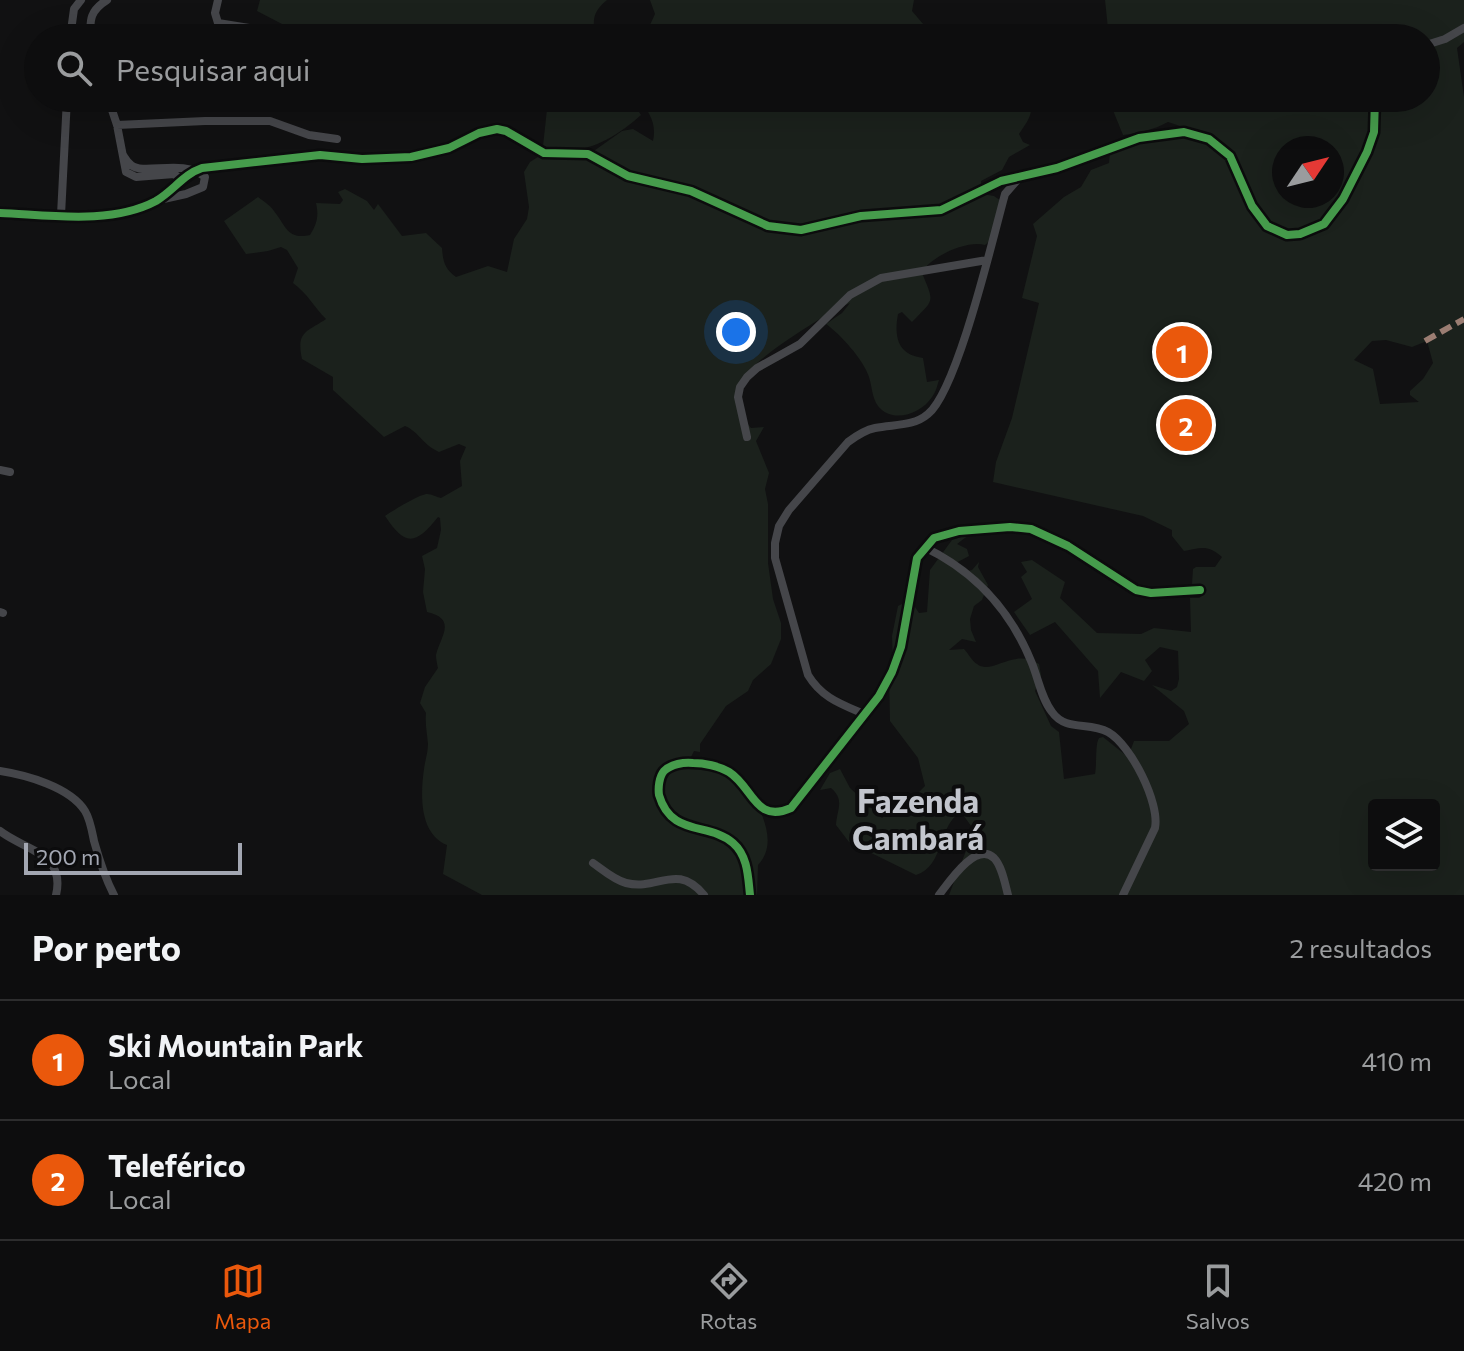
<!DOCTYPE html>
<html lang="pt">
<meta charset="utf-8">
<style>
:root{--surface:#0d0d0e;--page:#161617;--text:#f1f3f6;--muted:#9a9c9e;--line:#2d2d2e;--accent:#ea580c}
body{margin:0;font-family:Commissioner,sans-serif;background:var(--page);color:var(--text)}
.controls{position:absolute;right:24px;bottom:24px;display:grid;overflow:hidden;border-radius:8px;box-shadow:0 8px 32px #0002}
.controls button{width:72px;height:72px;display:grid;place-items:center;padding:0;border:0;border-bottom:2px solid var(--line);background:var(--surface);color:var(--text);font:40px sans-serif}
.compass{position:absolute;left:1272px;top:136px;width:72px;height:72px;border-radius:50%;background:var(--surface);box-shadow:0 8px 32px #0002;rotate:55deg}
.scale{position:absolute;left:24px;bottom:20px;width:218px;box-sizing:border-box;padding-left:8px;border:4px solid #a3a7b2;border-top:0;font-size:22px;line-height:28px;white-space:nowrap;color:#a3a7b2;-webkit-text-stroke:6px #0c0c0d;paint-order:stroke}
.you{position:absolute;left:736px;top:332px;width:28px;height:28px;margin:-20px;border:6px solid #fff;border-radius:50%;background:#1a73e8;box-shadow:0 0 0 12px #1a73e833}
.badge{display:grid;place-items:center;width:52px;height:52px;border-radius:50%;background:var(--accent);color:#fff;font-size:26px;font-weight:700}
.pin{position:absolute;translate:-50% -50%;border:4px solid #fff;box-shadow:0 2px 8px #0006}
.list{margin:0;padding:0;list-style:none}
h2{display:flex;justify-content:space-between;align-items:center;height:104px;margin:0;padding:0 32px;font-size:34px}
h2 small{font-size:26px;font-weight:400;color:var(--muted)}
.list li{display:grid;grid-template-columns:52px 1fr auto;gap:24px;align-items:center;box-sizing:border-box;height:120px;padding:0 32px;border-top:2px solid var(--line)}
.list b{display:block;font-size:30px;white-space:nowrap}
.list p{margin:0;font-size:26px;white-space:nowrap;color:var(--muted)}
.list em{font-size:26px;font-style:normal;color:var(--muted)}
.icon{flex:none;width:44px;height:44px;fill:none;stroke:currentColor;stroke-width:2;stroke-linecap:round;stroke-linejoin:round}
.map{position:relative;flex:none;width:1464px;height:895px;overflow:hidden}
.search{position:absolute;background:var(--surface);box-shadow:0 8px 32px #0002;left:24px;right:24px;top:24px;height:88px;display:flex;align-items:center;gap:20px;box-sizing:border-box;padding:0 28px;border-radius:44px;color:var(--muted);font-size:30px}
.sheet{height:344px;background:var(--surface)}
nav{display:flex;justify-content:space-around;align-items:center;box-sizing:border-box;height:112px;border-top:2px solid var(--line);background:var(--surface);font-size:22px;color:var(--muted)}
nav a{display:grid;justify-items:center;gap:4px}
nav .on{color:var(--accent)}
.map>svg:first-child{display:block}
.green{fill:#1b211c;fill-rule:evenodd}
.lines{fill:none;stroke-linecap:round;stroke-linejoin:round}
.minor{stroke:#45464a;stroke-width:8}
.quiet{stroke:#9b7d72;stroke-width:6;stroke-dasharray:12 6;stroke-linecap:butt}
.cycleway-casing{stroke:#0c0c0d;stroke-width:13}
.cycleway{stroke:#469c4c;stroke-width:8}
.labels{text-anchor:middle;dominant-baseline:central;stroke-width:8;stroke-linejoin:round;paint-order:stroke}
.neighbourhood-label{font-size:32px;font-weight:bold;fill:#c3c6ce;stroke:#0c0c0d}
</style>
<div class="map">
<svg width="1464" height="895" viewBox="0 0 1464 895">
<rect width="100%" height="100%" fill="#111112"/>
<path class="green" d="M260,0H607C593,11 591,22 597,38H309L257,11Z
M650,0H914L912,11L935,38H644L655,14Z
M1105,0H1464V42L1457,48L1464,97V895H949L974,830L961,812C937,826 945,866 916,875L849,842L836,825C837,809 845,800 831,788L820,790L830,773L840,769L850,788L882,818L887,814L893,798L902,795L914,797L925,786L918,758L890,721L889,672L893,662L892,636L898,606L908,601L913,604L919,613L927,612L930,570L952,540L970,534L957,544L967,549L969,556L954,564L963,572L972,570L979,562L978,567L988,585L982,600L974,606L970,619L971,630L976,642L962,639L949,650L964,649C968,653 972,661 977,664C992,676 1013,647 1039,664L1041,675L1035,691L1051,726L1059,732L1064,779L1095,774C1097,764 1095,744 1099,738L1103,737L1128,757L1134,741H1169L1189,724L1184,711L1152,685L1171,691L1177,687L1179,679L1178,651L1160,647L1145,660L1152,671L1144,681L1121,672L1100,698L1098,671L1055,622L1030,635L1014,612L1032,599L1021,577L1027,572L1021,562L1032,560L1065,582L1060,598L1097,633L1141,634L1154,628L1191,632L1190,598H1199L1205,594L1198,586H1187L1192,584L1193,569L1196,567H1215L1222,557C1208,544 1200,548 1184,551L1172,536V530L1143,516L993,482L996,462L1012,418L1039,303L1022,298L1037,236L1033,224L1064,197L1081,187L1091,170L1109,163L1110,153C1138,136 1172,136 1204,134L1168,122C1153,130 1139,133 1123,135L1108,98H1426V38H1109ZM1284,148H1332V196H1284ZM1386,340L1412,347L1427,341L1433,363L1423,379L1410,391V395L1419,402L1380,404L1373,369L1354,360L1372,341ZM1374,805H1434V865H1374Z
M560,98H615L633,103L641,115C614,139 579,160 543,146L548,100Z
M639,98H1028C1036,112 1027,122 1019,134L1023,142L1030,145L1009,157L1002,170L981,181L982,194L994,196L1004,203L990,241L985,245C968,240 930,256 922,273C935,304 934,299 912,322L902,312L898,314C894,336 897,355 923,358L927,382L939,380C937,386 936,392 932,397C921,414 892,424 878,406C872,398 872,386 869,377C864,360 840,334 826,324L842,313L850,303C830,311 756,357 747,375C739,392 738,414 751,428L764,427L756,441L769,473L765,489L768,504V563L773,599L781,623V639L771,664L753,680L748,691L726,706L700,744V752L694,751L691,757C704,768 723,773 739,774C743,789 746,803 760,810C768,829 773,849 758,865L757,895H482L443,874L447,845C420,834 420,797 424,769C425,761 428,752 428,744C427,733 425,724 426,713L420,703L425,687L438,668C437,664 436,658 436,655C440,637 458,619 427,612L423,592L425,569L422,556L437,548L441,530L440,518L438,517C415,546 405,546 385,516C392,511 420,494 427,494C432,494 436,497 441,498L462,486L460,461L466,447L459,444L439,452C423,445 418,431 405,426L384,437L333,390V377L302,359C296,331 307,332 326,319C314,307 307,293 293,283L298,268L287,250L281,247L268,251L246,254L224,221L258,197C263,201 270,205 274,211C286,226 287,240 310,235C317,224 319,216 316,203L340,204L343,200L338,192L345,189L367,201L374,210L378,204L402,236L426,233L442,248C443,262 445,269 456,277L488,266L507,272L514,239L527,219L529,207L524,172L530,162L541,155L591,153L622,131L633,129L653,141C657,123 649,113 639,98Z"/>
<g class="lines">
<path class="minor" d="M218,0L215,13L218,23L311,38
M70,38L74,9L81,0
M91,38C89,19 91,10 107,0
M1426,45L1445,39L1464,28
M108,98L117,125L126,172L136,177L174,174L178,177V183
M117,125L205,121H270L309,135L337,139
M123,155C125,158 127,162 131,165C144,176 183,158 205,177L203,187L186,194L159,200
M0,213C49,215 111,225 156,201C173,191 184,174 202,168L320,155L362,159L411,157L449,148L479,133L497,129L506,131L544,153L588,154L628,176L691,191L768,226L801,230L861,216L941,210L1001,181L1057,168L1139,138L1184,132L1209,139L1230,156L1252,206L1267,226L1287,235L1300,234L1324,224L1343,199L1367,152L1374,132L1375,98
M61,215L67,98
M747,437L738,397L740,387L747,377L757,368L800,344L850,295L881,278L987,260
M0,470L10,472
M924,547C974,571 1010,610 1031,661C1038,677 1041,698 1052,712C1066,732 1089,721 1108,732C1131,745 1160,803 1155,828L1123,895
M0,612L3,613
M864,714C841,704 822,698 808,675L775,558V543L779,526L789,510L848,442C856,436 865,430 875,428C893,424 913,427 928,414C958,389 993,237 1005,194L1020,177
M0,771C26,775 70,787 85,811C90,819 92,831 94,841C99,859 105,878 114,895
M0,831C24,850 66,853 56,895
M593,863C603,870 614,880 626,883C659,891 676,862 704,895
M750,895C748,877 748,856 733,843C709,822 671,837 659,795C658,788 659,777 664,771C671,764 684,762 693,763C704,763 719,766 729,772C753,787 755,824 791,808L879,696L892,672L901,647L917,558L934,538L959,531L1010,527L1031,529L1068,546L1136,590L1151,593L1200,590
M939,895C949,882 976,841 994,858C1002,866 1005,884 1008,895"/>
<path class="quiet" d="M1425,341L1464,319"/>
<defs>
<path id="cycleway" d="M0,213C49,215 111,225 156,201C173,191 184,174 202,168L320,155L362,159L411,157L449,148L479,133L497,129L506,131L544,153L588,154L628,176L691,191L768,226L801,230L861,216L941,210L1001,181L1057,168L1139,138L1184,132L1209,139L1230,156L1252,206L1267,226L1287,235L1300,234L1324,224L1343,199L1367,152L1374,132L1375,98
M750,895C748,877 748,856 733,843C709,822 671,837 659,795C658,788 659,777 664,771C671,764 684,762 693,763C704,763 719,766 729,772C753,787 755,824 791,808L879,696L892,672L901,647L917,558L934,538L959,531L1010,527L1031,529L1068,546L1136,590L1151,593L1200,590"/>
</defs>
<use href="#cycleway" class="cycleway-casing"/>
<use href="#cycleway" class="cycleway"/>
</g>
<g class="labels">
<g class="neighbourhood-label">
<text x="918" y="800">Fazenda<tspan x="918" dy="37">Cambará</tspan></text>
</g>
</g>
</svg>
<div class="controls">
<button><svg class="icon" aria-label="layers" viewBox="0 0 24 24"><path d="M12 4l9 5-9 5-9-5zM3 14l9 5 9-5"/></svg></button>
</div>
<svg class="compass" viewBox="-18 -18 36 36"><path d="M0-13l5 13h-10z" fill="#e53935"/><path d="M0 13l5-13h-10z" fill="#9a9c9e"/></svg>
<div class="scale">200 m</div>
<div class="you"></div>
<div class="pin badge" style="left:1182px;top:352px">1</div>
<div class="pin badge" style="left:1186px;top:425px">2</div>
<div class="search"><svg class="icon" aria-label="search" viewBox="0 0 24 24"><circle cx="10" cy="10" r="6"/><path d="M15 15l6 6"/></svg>Pesquisar aqui</div>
</div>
<section class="sheet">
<h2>Por perto<small>2 resultados</small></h2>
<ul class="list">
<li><span class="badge">1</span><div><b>Ski Mountain Park</b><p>Local</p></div><em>410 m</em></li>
<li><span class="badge">2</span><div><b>Teleférico</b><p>Local</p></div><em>420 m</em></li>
</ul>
</section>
<nav>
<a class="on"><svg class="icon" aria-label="map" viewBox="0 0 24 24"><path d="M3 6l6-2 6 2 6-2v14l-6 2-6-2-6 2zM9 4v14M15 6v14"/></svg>Mapa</a>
<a><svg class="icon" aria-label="directions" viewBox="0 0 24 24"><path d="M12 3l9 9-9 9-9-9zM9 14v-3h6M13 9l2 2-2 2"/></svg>Rotas</a>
<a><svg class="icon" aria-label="saved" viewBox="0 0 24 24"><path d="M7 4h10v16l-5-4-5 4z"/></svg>Salvos</a>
</nav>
